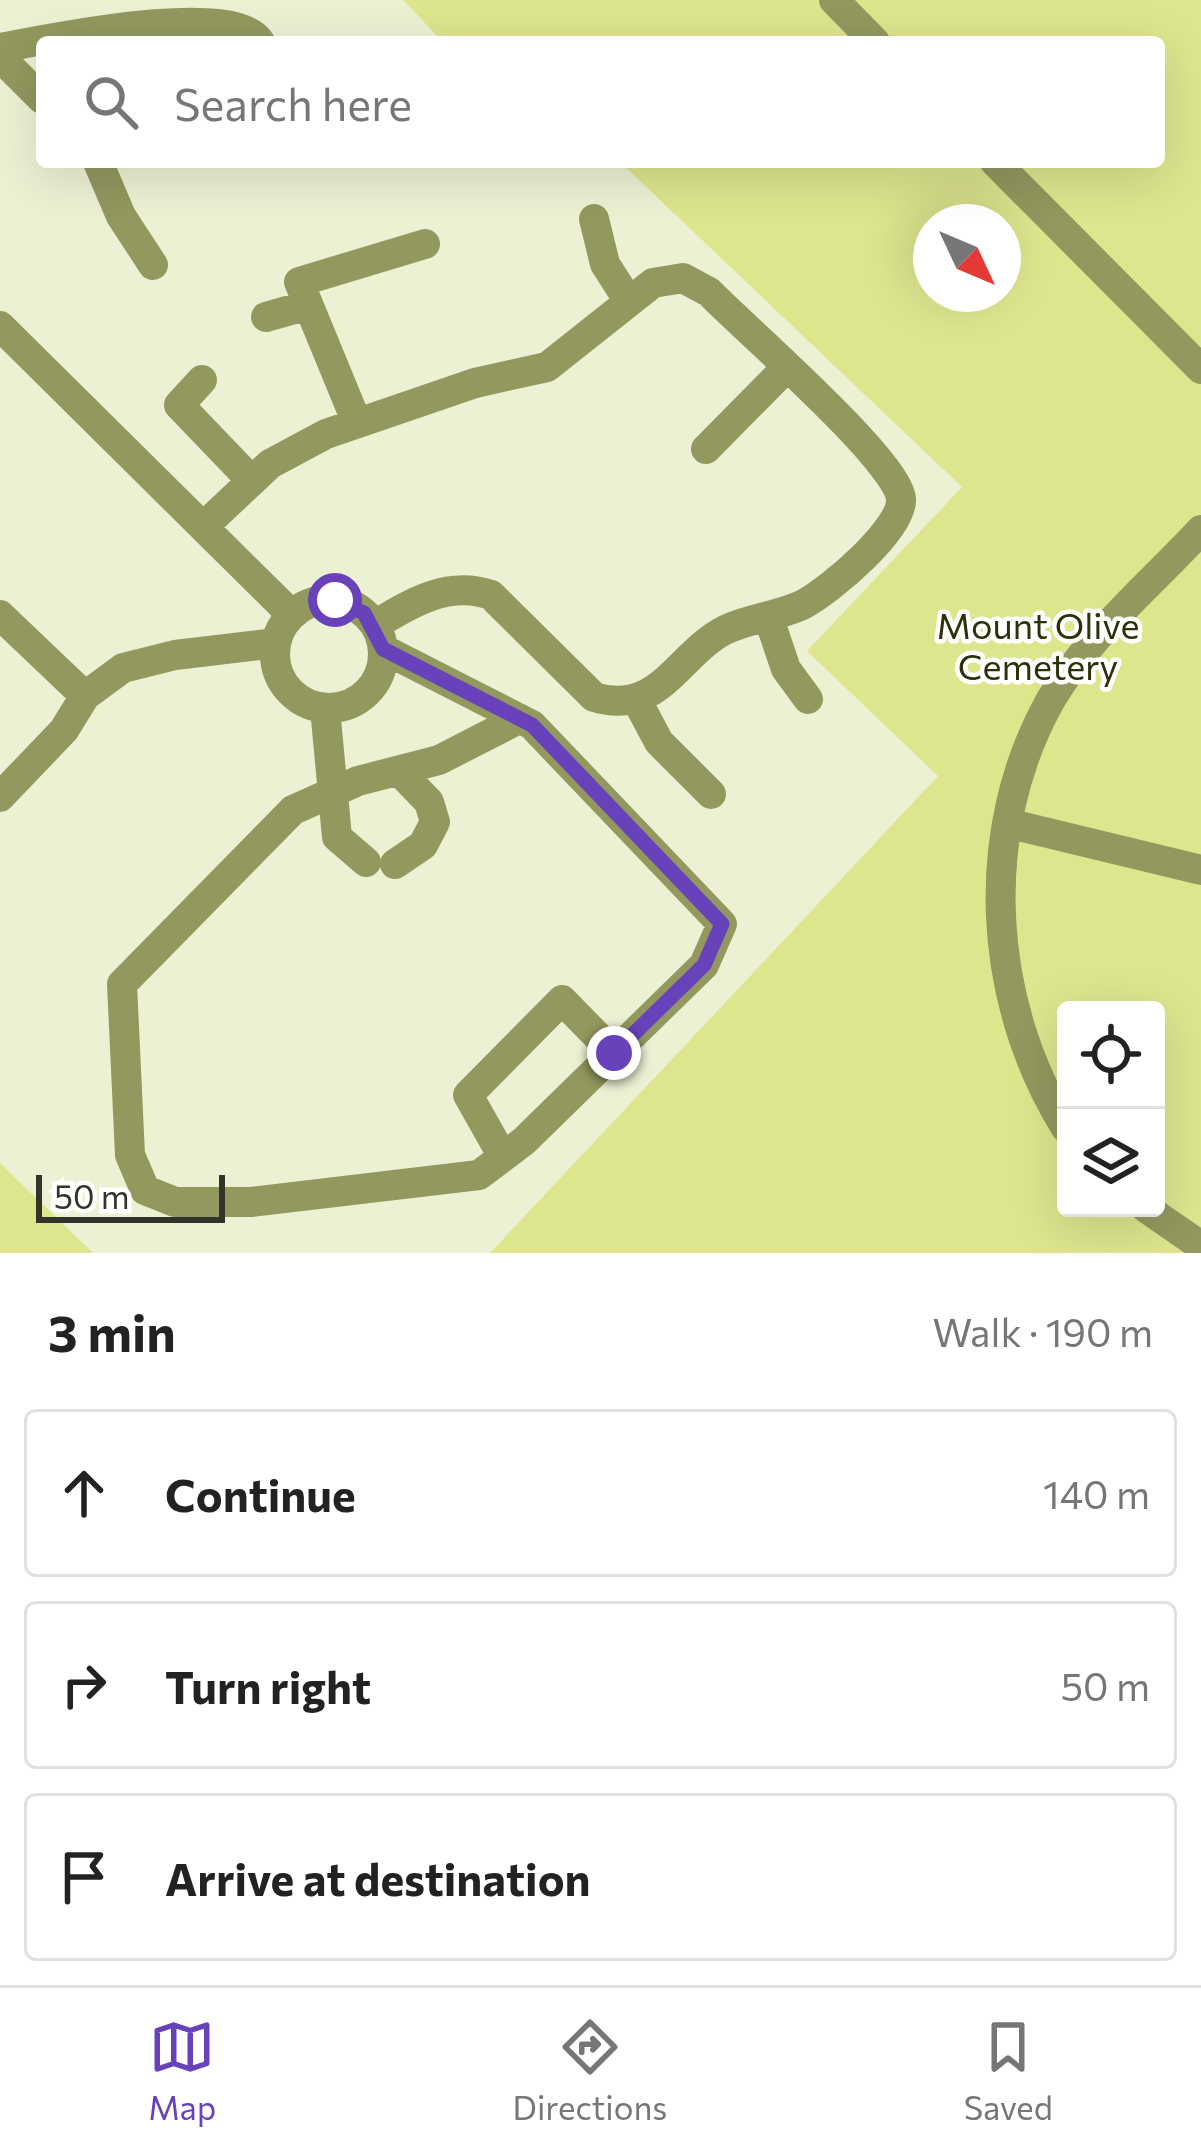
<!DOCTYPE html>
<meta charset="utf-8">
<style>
:root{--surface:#fff;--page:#f2f2f2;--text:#222;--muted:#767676;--line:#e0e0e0;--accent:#6842bb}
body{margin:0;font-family:Commissioner,sans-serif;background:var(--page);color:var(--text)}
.controls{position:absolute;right:36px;bottom:36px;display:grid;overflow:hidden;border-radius:12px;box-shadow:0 12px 48px #0002}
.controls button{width:108px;height:108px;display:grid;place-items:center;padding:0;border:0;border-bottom:3px solid var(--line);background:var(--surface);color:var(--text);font:60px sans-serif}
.compass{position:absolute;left:913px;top:204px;width:108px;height:108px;border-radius:50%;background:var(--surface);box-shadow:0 12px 48px #0002;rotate:134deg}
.scale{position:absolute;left:36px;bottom:30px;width:189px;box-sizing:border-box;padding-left:12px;border:6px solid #333429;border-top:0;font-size:33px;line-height:42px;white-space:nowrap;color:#333429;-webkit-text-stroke:9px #fff;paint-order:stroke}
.stop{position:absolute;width:36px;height:36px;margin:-27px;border:9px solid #6842bb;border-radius:50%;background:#fff}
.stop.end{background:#6842bb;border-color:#fff;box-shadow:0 3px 12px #0008}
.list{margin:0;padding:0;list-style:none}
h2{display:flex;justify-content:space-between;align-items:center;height:156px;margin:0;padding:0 48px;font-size:51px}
h2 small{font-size:39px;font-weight:400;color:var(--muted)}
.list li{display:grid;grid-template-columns:78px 1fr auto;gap:36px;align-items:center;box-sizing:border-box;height:168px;margin:0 24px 24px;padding:0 24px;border:3px solid var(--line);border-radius:12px}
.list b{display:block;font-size:45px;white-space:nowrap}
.list em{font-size:39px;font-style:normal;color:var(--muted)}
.icon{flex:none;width:66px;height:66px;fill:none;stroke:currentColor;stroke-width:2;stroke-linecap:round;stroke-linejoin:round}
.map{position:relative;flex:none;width:1201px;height:1253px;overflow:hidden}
.search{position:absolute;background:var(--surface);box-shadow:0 12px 48px #0002;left:36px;right:36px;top:36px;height:132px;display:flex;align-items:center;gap:30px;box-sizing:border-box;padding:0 42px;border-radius:12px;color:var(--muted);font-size:45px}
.sheet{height:732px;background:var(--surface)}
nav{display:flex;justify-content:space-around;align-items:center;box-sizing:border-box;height:168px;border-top:3px solid var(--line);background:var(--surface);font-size:33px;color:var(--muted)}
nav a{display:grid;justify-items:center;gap:6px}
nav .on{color:var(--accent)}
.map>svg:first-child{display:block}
.green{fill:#dde58d;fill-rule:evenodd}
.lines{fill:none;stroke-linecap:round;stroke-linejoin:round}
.minor{stroke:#93985f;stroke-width:30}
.route{stroke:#6842bb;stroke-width:15}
.labels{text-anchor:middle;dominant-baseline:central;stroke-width:9;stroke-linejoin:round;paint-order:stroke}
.park-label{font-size:36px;fill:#2e3008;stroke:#fff}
</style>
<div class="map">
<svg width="1201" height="1253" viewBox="0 0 1201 1253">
<rect width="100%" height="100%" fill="#edf1d4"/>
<path class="green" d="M403,0H1201V1253H490L938,776L807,651L962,487L620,162H1159V42H443ZM931,222H1003V294H931ZM1066,1010H1156V1208H1066Z
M0,1163L93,1253H0Z"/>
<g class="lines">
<path class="minor" d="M834,0L875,42
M0,48C55,38 234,0 260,42
M0,57L42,99
M98,162L121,216L153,265
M995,162L1201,369
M594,219L605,264L628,300
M266,317L308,305
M0,326L292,615
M202,380L179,405L252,481
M357,423L299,282L425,244
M706,449L785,369
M203,527L270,464L326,434L475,383L547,367L653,283L683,278L709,292C744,328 898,461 901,499C903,529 830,590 804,604C780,616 750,618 725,630C678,654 659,717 594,697L491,595C448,580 411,603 375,625
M275 654a54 54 0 1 1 108 0a54 54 0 1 1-108 0Z
M0,615L85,696
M768,616L786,669L808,699
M383,649L532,725L722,924L704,965L524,1141L479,1175L251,1202H175L145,1190L130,1155L122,984L293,810L358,781L439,760L519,719
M636,699L659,742L711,794
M325,708L337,837L366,862
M0,797L64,730L85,696L123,668L175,655L276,643
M1011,824L1201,870
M395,864L423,845L435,822L429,802L399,771
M1066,1128C987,1002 977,832 1050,701C1087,637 1151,584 1201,530
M503,1157L468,1095L562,1000L614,1053
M1146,1208L1201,1246"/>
</g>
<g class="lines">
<path class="route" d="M335,600L364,613L383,649L532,725L722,924L704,965L614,1053"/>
</g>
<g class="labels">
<g class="park-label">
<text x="1038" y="624">Mount Olive<tspan x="1038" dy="41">Cemetery</tspan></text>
</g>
</g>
</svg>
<div class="controls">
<button><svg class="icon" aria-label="locate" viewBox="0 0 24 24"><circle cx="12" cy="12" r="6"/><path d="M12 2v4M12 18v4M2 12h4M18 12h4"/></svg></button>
<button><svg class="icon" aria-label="layers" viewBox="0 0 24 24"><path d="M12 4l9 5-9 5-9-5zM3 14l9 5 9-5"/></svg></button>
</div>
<svg class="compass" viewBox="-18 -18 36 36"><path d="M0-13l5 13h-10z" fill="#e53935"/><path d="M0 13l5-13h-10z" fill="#767676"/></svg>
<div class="scale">50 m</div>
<div class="stop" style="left:335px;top:600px"></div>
<div class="stop end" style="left:614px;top:1053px"></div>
<div class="search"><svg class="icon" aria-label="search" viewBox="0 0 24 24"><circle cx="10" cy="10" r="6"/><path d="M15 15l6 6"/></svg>Search here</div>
</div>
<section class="sheet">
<h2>3 min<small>Walk · 190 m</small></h2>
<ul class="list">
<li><svg class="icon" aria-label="ahead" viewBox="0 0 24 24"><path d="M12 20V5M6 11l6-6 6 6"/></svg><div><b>Continue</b></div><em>140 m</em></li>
<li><svg class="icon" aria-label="right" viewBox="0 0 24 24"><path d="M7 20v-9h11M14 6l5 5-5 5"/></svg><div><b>Turn right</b></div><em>50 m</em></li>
<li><svg class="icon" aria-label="arrive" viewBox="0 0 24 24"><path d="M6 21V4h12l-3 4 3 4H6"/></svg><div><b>Arrive at destination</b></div></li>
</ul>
</section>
<nav>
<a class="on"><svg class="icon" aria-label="map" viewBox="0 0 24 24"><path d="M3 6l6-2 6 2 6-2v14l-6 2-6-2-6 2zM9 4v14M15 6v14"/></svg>Map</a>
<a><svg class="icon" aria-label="directions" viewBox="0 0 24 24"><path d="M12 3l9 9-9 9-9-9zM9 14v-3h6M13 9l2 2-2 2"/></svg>Directions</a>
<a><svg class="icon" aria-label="saved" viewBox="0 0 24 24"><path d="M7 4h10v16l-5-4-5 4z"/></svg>Saved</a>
</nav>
